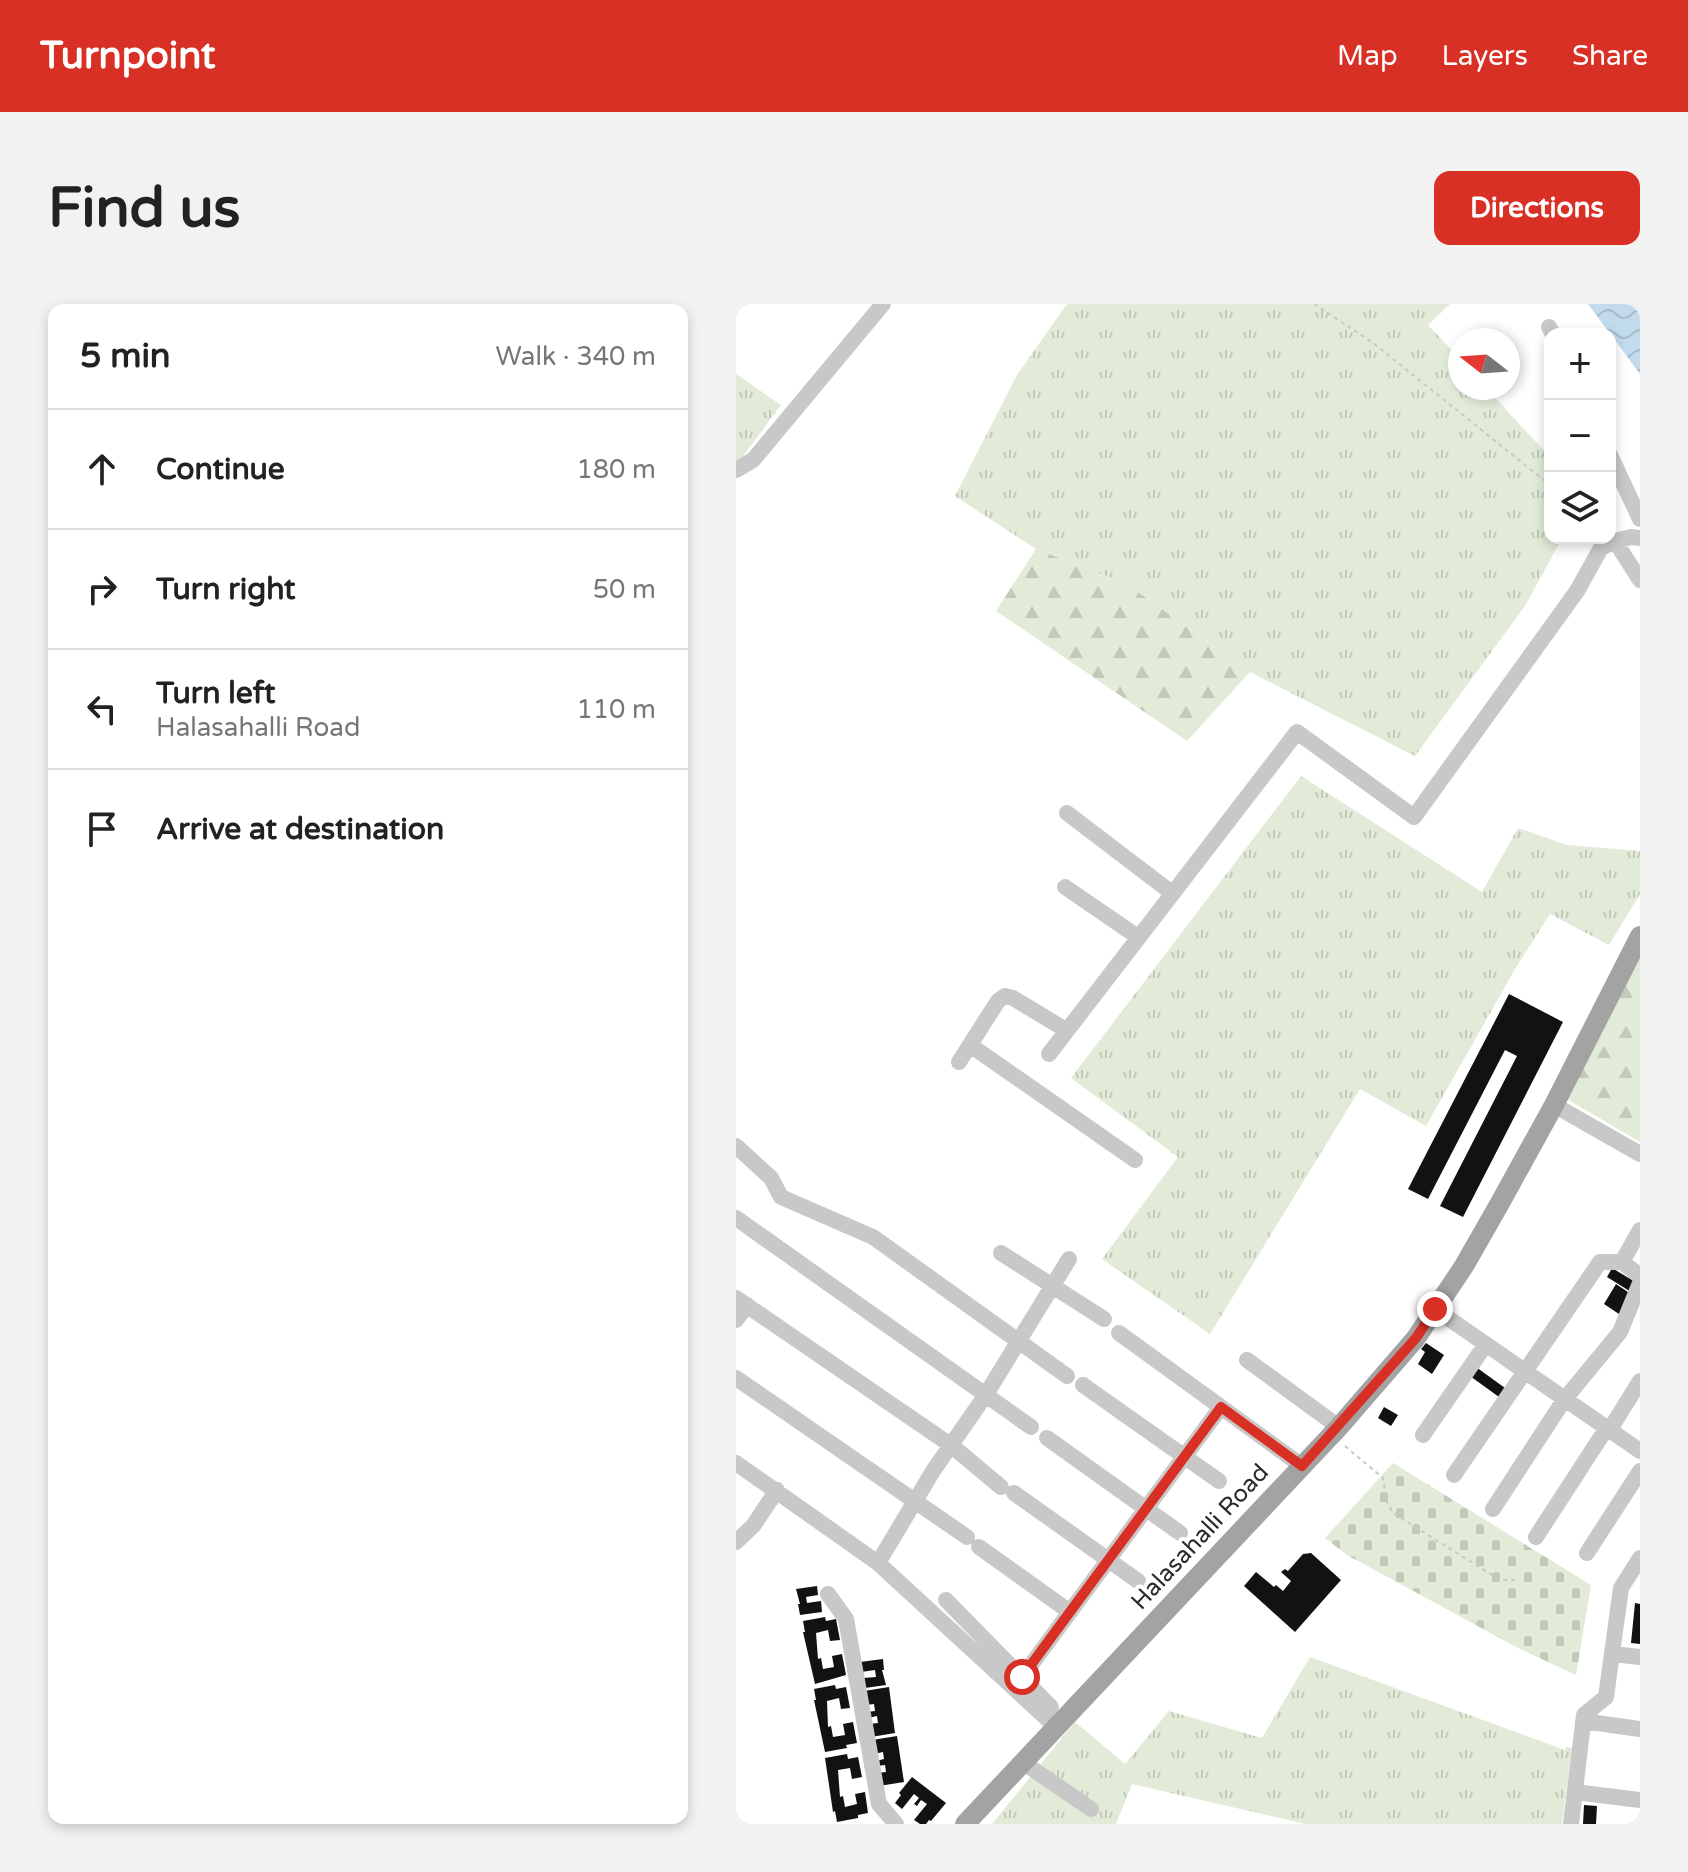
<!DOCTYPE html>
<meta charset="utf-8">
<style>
:root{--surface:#fff;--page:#f2f2f2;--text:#222;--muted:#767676;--line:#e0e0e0;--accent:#d93025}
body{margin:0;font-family:"Varela Round",sans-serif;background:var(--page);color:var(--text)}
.controls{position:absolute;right:24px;top:24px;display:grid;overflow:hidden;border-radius:16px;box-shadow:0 4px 12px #0003}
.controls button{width:72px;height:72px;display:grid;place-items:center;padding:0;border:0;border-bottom:2px solid var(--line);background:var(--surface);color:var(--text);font:40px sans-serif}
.compass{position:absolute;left:712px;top:24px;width:72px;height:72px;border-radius:50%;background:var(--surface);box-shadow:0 4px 12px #0003;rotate:287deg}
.stop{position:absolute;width:24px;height:24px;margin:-18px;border:6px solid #d93025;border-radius:50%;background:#fff}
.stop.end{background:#d93025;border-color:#fff;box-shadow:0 2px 8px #0008}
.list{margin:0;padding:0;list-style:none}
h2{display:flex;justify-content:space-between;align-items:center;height:104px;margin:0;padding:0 32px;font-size:34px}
h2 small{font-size:26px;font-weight:400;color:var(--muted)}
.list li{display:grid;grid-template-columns:52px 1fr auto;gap:24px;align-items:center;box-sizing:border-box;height:120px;padding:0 32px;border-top:2px solid var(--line)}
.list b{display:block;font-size:30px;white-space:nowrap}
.list p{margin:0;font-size:26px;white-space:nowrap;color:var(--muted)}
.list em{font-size:26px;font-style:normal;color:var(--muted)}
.icon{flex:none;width:44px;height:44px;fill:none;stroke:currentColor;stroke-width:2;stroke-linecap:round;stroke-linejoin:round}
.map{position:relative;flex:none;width:904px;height:1520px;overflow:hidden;border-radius:16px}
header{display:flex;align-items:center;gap:48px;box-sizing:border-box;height:112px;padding:0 40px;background:var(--accent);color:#fff}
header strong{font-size:38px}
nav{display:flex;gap:44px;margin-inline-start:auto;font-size:28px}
.intro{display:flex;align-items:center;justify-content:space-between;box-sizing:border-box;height:192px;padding:0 48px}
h1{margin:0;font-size:56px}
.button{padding:20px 36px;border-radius:16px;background:var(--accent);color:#fff;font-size:28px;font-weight:700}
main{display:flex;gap:48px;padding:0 48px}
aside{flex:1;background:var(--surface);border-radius:16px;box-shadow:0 4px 12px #0003}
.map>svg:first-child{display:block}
.grass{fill:url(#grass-tufts)}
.forest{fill:url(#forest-firs)}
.cemetery{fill:url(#cemetery-stones)}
.water{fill:url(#water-waves)}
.building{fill:#121212}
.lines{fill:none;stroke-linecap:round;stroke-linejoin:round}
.path{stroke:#c8c8c8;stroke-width:2;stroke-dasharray:4 4;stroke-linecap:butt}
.minor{stroke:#c8c8c8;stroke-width:16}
.major{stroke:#a3a3a3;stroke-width:20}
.route{stroke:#d93025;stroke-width:10}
.labels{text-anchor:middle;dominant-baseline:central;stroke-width:8;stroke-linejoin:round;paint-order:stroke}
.street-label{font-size:24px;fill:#2b2b2b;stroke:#fff}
</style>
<header>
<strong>Turnpoint</strong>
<nav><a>Map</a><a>Layers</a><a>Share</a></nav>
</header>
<div class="intro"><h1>Find us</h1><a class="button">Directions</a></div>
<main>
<aside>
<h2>5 min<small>Walk · 340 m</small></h2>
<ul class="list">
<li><svg class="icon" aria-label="ahead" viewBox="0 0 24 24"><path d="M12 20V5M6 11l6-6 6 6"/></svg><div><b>Continue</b></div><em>180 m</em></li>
<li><svg class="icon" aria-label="right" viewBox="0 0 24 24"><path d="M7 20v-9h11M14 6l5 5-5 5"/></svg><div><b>Turn right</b></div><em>50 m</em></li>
<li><svg class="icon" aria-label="left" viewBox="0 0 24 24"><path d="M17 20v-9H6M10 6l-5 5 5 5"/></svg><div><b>Turn left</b><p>Halasahalli Road</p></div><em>110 m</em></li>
<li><svg class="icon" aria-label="arrive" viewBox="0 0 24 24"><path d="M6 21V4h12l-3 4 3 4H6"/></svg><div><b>Arrive at destination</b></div></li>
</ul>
</aside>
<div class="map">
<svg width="904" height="1520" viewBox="0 0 904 1520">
<defs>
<pattern id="grass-tufts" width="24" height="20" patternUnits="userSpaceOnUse" patternTransform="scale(2)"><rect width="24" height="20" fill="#e1ebd7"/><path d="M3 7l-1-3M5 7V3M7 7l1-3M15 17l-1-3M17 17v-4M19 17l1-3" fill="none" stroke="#c1cab9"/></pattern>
<pattern id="forest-firs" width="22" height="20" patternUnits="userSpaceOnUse" patternTransform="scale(2)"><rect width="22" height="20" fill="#e1ebd7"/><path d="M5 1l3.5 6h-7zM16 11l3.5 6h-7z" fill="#c1cab9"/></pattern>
<pattern id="cemetery-stones" width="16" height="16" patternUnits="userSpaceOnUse" patternTransform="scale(2)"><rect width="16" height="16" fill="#e1ebd7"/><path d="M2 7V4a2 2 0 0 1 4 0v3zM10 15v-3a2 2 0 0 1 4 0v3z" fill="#c1cab9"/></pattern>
<pattern id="water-waves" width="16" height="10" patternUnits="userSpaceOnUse" patternTransform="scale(2)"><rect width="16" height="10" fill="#c2dbec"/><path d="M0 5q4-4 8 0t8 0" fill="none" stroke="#a7bccb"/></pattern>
</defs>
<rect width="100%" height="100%" fill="#fff"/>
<path class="grass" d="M331,0H714L692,21L724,55V84H750L814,153V234H826L789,302L679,452L514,368L391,280L300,245L219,192L281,71Z
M0,70L45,101L0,162Z
M565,472L746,588L782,524L831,541L904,547V590L873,641L814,610L779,665L690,822L624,785L474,1030L366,955L442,853L335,774Z
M574,1353L829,1446L830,1443L836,1444L826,1520H570L396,1480L380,1520H256L339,1418L389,1460L433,1407L526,1434Z"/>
<path class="forest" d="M300,245L391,280L514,368L451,437L260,307Z
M904,644V838L826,792Z"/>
<path class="cemetery" d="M657,1159L855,1281L840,1371L782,1344L611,1251L589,1234Z"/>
<path class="water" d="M852,0H904V70Z"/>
<path class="building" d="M773,690L827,718L727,913L704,902L781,752L769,746L692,895L672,885Z
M876,964L901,979L895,988L871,973Z
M880,980L895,990L883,1010L868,1000Z
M690,1039L708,1051L696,1070L682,1060L689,1048L685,1045Z
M740,1063L769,1084L763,1093L734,1072Z
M648,1103L662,1111L655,1122L642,1114Z
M575,1249L605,1276L559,1328L508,1282L520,1268L538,1283L540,1281L547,1287L555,1277L545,1268L549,1265L552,1267L567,1250Z
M81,1282L82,1291L70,1293L71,1299L85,1297L86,1308L64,1311L62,1300H64L60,1285Z
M899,1299L904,1300V1340L895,1339Z
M89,1313L90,1317L100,1315L104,1336L94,1337L92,1326L80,1329L82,1355L85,1354L87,1365L98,1363L96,1352L106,1350L110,1371L79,1380L67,1328H69L67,1317Z
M147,1355L148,1366H146L150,1381L129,1384L127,1374L140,1373L139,1366L125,1368L124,1358Z
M99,1381L100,1385L110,1383L114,1404L105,1405L103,1394L91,1397L92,1423L95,1422L97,1433L109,1431L107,1420L117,1418L121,1439L110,1441L111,1444L89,1448L78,1396H80L78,1385Z
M153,1383L159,1429L135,1433L133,1420L142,1419L141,1412L132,1414L131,1408L139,1407L138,1400L130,1401L128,1387Z
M161,1432L168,1478L143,1482L141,1469L150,1468L149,1461L141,1462L140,1457L148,1455L147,1448L138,1450L136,1436Z
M111,1450L112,1455L122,1453L126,1473L116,1475L114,1464L102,1466L104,1493L107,1492L109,1503L121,1500L119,1490L129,1488L132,1509L122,1511V1514L101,1518L99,1507L97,1508L89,1454Z
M176,1473L210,1499L195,1517L193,1516L190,1520H184L178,1516L191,1500L185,1496L181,1502L178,1500L183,1494L178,1490L166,1505L159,1499L165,1491L163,1489Z
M848,1501L861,1502L860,1520H847Z"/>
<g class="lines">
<path class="path" d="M578,0L636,38L814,181
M609,1142L647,1174L651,1198L657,1209L764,1276H780"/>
<path class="minor" d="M813,23L817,30
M874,151L904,215
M0,166L17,156L147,0
M879,237L904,276
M331,509L436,589
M329,583L402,633
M234,741L399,856
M313,750L561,428L678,513L841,287L865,244L879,237L895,233L904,234
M223,758L262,697L269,692L277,694L330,726
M818,801L904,850
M0,842L35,874L45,893L137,933L331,1072
M0,914L295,1123
M265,949L368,1015
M886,958L904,926
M0,994L216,1142L265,1183
M699,1005L904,1147
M0,1016L11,1001
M383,1029L566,1162
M511,1056L603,1123
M0,1074L231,1233
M347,1081L483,1177
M873,1127L904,1077
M687,1131L750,1040
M311,1134L444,1229
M0,1159L142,1259L320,1423
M718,1171L864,958H886L904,972
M278,1189L402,1277
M757,1205L828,1096L884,1028L904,979
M800,1233L870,1125
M0,1238L17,1222L41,1186
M243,1243L334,1308
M851,1249L904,1167
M142,1259L197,1167L249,1092L333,955
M92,1290L110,1315L143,1500L160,1520
M210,1296L315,1403
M877,1350L904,1353
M286,1373L485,1103
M847,1417L904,1425
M288,1459L355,1505
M839,1488L904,1496
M835,1520L848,1411L870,1393L885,1284L904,1254"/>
<path class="major" d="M229,1520L603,1123L680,1034L728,962L764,899L818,801L904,632"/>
</g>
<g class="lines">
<path class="route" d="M286,1373L485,1103L566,1162L680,1034L699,1005"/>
</g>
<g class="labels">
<g class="street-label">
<text transform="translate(464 1233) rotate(-47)">Halasahalli Road</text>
</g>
</g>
</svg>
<div class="controls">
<button>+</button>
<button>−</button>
<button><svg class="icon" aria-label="layers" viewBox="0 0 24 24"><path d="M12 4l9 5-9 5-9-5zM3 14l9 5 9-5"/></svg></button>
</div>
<svg class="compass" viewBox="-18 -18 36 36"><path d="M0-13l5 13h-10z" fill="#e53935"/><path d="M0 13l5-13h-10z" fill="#767676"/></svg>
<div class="stop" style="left:286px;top:1373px"></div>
<div class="stop end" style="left:699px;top:1005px"></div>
</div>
</main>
